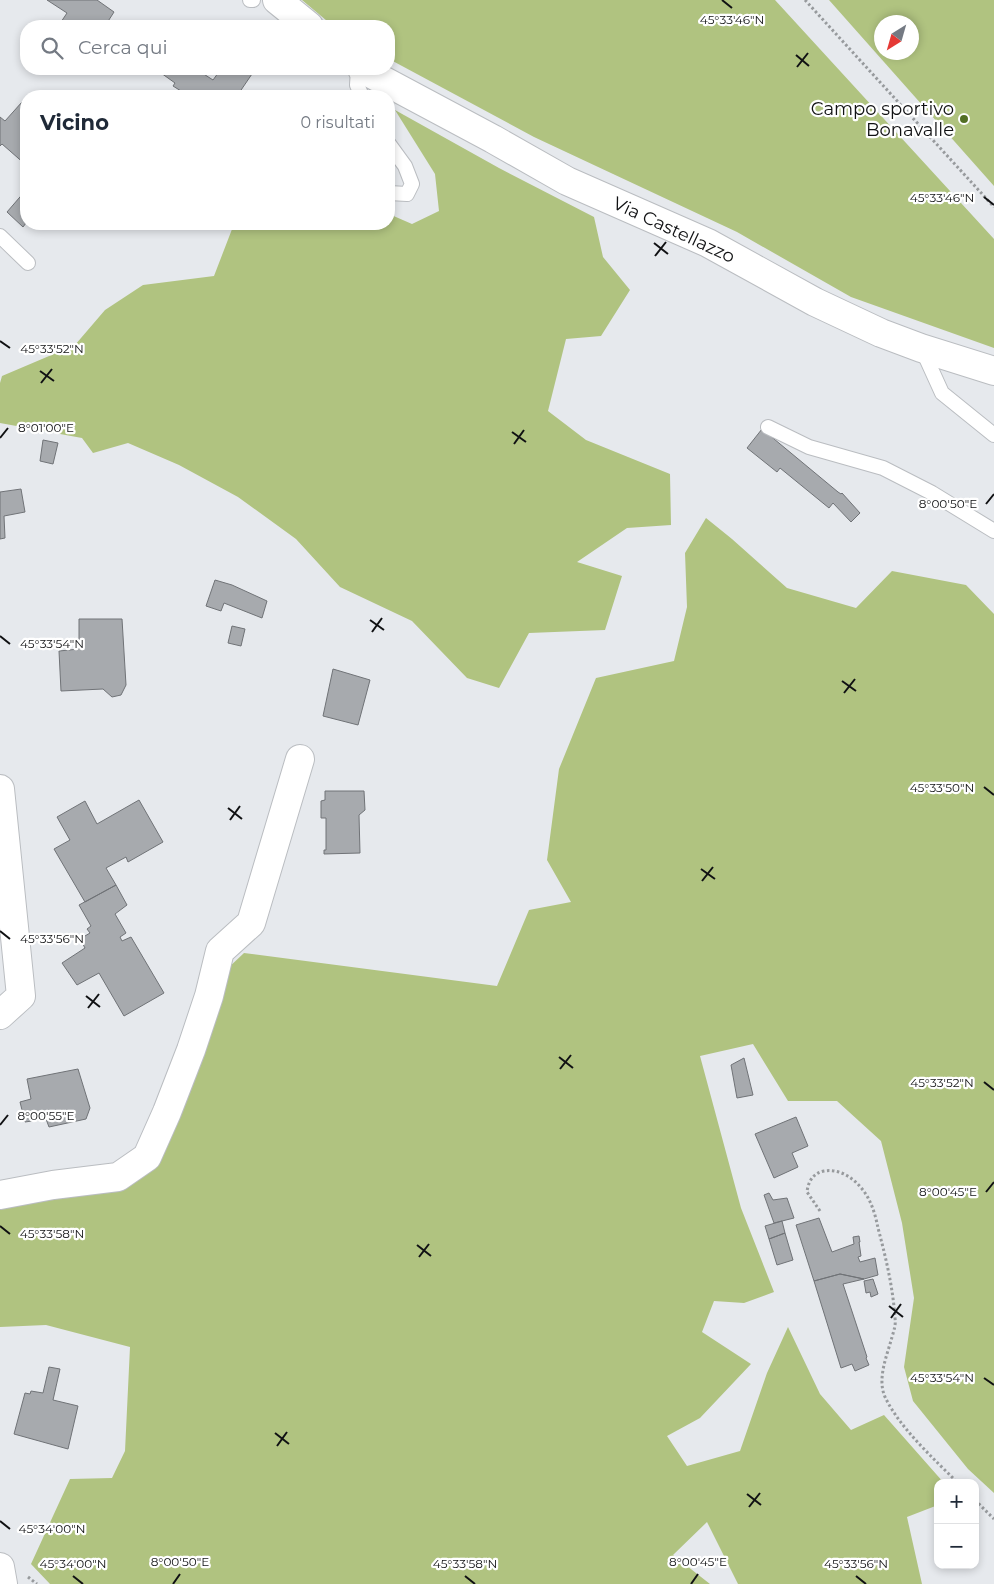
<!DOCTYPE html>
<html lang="it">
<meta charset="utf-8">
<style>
:root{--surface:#fff;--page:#f2f2f3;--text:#1f2937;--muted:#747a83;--line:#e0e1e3}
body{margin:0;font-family:Montserrat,sans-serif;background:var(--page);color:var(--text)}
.controls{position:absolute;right:15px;bottom:15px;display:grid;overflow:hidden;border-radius:10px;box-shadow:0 2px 8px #0003}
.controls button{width:45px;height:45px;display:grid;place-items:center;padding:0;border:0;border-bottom:1px solid var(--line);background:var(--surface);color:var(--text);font:25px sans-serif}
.compass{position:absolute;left:874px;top:15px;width:45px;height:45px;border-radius:50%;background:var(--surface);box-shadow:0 2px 8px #0003;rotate:217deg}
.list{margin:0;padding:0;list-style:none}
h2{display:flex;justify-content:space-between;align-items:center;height:65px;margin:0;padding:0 20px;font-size:21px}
h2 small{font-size:16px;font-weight:400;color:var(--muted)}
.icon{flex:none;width:28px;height:28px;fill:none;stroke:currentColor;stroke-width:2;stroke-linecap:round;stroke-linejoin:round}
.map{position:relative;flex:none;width:994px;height:1584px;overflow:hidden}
.search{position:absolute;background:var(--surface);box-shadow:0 2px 8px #0003;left:20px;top:20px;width:375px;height:55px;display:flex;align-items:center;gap:12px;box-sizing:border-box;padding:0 18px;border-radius:20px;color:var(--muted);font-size:19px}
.panel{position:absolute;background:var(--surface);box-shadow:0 2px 8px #0003;left:20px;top:90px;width:375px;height:140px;border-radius:20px}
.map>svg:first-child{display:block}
.green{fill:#b0c380;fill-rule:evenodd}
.building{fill:#a7aaae;stroke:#707377}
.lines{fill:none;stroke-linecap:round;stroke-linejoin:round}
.service-casing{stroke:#babdc1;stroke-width:16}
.minor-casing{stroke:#babdc1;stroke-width:30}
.path{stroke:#979a9d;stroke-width:3;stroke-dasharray:2.5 2.5;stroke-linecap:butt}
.service{stroke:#fff;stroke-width:14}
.minor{stroke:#fff;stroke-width:28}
.ticks{fill:none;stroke:#101113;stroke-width:2}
.poi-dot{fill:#526f24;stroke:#fff;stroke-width:2}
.labels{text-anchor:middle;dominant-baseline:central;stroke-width:4.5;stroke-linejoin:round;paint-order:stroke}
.poi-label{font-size:18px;fill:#101113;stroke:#fff;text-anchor:end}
.street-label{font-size:18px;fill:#101113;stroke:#fff}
.ticks-label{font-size:12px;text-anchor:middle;fill:#101113;stroke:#fff;stroke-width:4.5;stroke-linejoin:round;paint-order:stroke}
</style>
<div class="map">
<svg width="994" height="1584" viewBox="0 0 994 1584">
<rect width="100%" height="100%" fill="#e6e9ed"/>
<path class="green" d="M302,0H775L994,239V348L851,297L737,232L534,137L389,59V26H333Z
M829,0H994V186ZM882,22H912V52H882Z
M395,110L499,168L594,217L603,257L630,290L601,336L566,339L548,411L586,440L670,474L671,525L627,528L577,562L622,576L605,630L529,633L499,688L467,678L412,621L340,587L296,539L238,497L179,465L128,443L93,453L82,438L0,423V383L2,376L75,345L105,310L143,285L214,276L234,224H389V214L412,224L439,211L435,174Z
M706,518L732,539L787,588L856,608L892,571L966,585L994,614V1493L968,1469L913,1401L904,1367L914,1298L902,1223L881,1141L837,1101H788L753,1044L700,1056L741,1208L774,1292L744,1303L714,1301L702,1332L751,1364L700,1418L667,1436L687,1466L740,1451L767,1373L788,1327L820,1394L851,1430L884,1415L944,1483H938V1505L907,1517L922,1584H738L707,1522L673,1555L710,1584H50L31,1564L70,1479L112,1478L125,1451L130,1347L46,1325L0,1327V1204L137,1179L227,969L244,953L497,986L529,910L571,902L547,860L559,769L596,678L674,661L687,607L685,553Z"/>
<path class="building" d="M47,0H97L114,12L105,26H100L96,24L94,26H60L59,25L67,13Z
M164,69H196L213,80L221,69H251L254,71L237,96H189L173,86L175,83L161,73Z
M22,102L26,106V165L2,144L0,146V117L5,121Z
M26,190V223L23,227L7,212Z
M762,429L838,492L841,494L842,493L860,513L851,522L833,503L829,508L780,468L777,472L747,448Z
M43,440L58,443L53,464L40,461Z
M21,489L25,512L4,516L5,538L0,539V492Z
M215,580L232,585L267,601L262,618L224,603L221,611L206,606Z
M79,619H122L126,685L121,695L112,697L103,689L61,691L59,651L79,649Z
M232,626L245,629L241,646L228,643Z
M333,669L370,680L358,725L323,716Z
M325,791H364L365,810L359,815L360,853L324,854V850H326V818H321V801L325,800Z
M139,800L163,842L128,862L126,857L106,868L116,885L85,902L54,849L70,840L57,817L85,801L97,824Z
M116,885L127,905L115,914L126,933L120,937L122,941L131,937L164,993L124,1016L99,973L77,985L62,963L85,948L80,939L90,933L87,929L91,926L79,905Z
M744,1058L753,1095L737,1098L731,1065Z
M78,1069L90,1108L86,1119L49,1127L46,1119L25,1122L20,1102L31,1099L27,1079Z
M796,1117L808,1146L792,1153L798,1167L774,1178L755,1134Z
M769,1193L773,1200L787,1198L794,1218L774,1223L764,1195Z
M819,1218L832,1252L854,1244L853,1237L859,1236L860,1242H859L861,1256L858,1257L860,1262L875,1258L878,1275L864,1279L840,1274L814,1281L796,1225Z
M782,1221L785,1233L769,1239L765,1226Z
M785,1233L793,1260L777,1265L769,1239Z
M840,1274L864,1279L843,1284L867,1357L866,1358L869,1365L855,1371L852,1364L841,1368L814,1281Z
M873,1279L878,1294L871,1297L870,1292L866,1293L864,1281Z
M49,1367L60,1369L53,1400L78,1406L68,1449L14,1434L25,1393L30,1394L31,1391L43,1393Z"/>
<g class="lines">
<defs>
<path id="service" d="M250,0H253
M358,69L357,85L362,96
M389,144L405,166L412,184L407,194L389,193
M0,236L28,263
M922,349L942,393L994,435
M768,427L809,447L883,468L932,493L994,531"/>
<path id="minor" d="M277,0L309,26
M362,69L493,139L567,181L708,243L815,302L881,333L921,348L994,371
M0,789L21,996L0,1015
M0,1195L53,1185L118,1177L147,1157L167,1112L191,1050L209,996L220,951L251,923L300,759
M0,1567L3,1584"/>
</defs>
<use href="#service" class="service-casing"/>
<use href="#minor" class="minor-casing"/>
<path class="path" d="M805,0L994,207
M820,1211L807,1192C808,1182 813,1173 824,1171C842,1168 858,1181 867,1196C873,1206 876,1218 878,1228C886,1258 893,1288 895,1318C896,1325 894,1330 892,1337C887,1356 876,1380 886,1399C901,1429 934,1459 958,1483
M975,1500L994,1519
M28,1577L37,1584"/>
<use href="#service" class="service"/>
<use href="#minor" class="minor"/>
</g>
<path class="ticks" d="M722,0L732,8M796,55L809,66M797,67L808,53M984,197L994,205M654,243L668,254M655,256L666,242M0,341L10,348M40,371L54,381M41,383L52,369M512,432L526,442M0,438L8,428M514,444L524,430M986,504L994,494M370,620L384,630M372,632L382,618M0,636L10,644M842,681L856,691M844,693L855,679M984,787L994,795M228,808L242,819M230,820L240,806M701,869L715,879M702,881L713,867M0,931L10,939M86,996L100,1007M88,1008L99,994M559,1057L573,1068M560,1069L571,1055M984,1082L994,1090M0,1125L8,1115M986,1192L994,1182M0,1226L10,1234M417,1245L431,1256M419,1257L429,1244M889,1306L903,1317M891,1318L901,1304M984,1378L994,1385M275,1433L289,1444M277,1446L287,1432M747,1494L761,1505M749,1507L760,1493M0,1521L10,1529M73,1576L83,1584M465,1576L475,1584M856,1576L866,1584M173,1584L180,1574M691,1584L698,1574"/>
<circle class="poi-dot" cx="964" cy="119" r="5"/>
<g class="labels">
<g class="poi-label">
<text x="954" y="109">Campo sportivo<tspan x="954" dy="21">Bonavalle</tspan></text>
</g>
<g class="street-label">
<text transform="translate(674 230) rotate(25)">Via Castellazzo</text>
</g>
</g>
<g class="ticks-label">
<text x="732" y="24">45°33'46"N</text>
<text x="942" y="202">45°33'46"N</text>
<text x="52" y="353">45°33'52"N</text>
<text x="46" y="432">8°01'00"E</text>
<text x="948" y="508">8°00'50"E</text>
<text x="52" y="648">45°33'54"N</text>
<text x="942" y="792">45°33'50"N</text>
<text x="52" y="943">45°33'56"N</text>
<text x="942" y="1087">45°33'52"N</text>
<text x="46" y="1120">8°00'55"E</text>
<text x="948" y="1196">8°00'45"E</text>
<text x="52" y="1238">45°33'58"N</text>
<text x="942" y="1382">45°33'54"N</text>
<text x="52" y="1533">45°34'00"N</text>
<text x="180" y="1566">8°00'50"E</text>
<text x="698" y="1566">8°00'45"E</text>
<text x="73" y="1568">45°34'00"N</text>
<text x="465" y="1568">45°33'58"N</text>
<text x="856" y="1568">45°33'56"N</text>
</g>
</svg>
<div class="controls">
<button>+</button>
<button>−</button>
</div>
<svg class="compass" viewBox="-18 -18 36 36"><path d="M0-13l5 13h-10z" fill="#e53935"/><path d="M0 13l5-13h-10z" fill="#747a83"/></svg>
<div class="search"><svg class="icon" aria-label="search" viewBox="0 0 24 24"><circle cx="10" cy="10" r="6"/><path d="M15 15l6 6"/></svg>Cerca qui</div>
<section class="panel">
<h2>Vicino<small>0 risultati</small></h2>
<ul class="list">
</ul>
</section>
</div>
